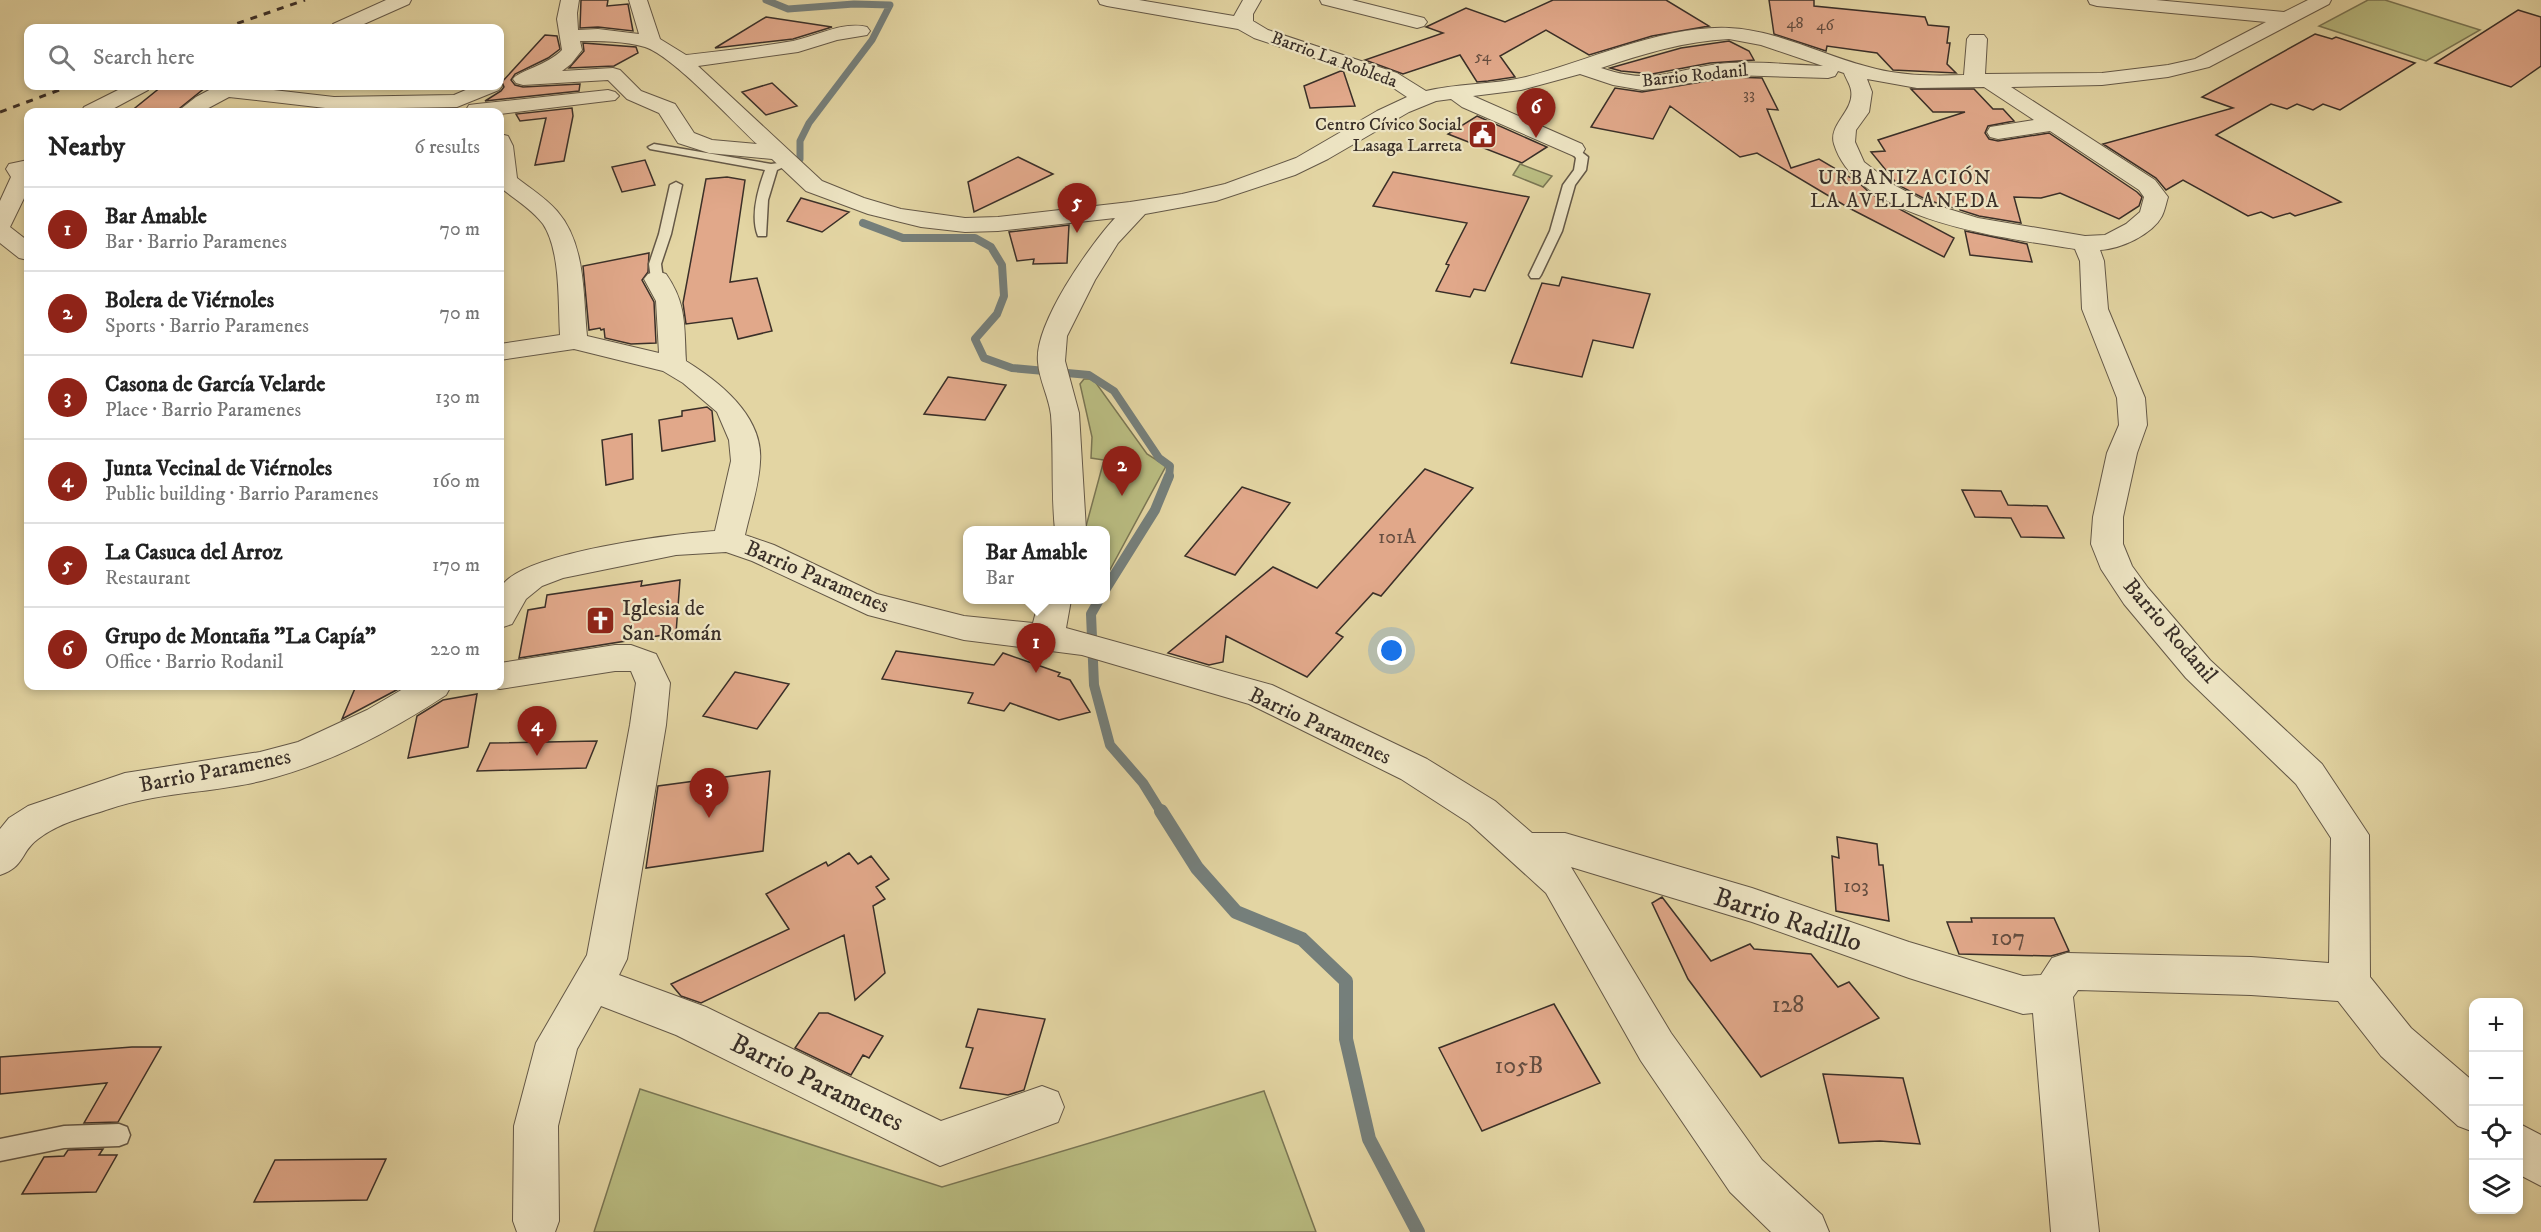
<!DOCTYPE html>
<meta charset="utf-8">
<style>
:root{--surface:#fff;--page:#f2f2f2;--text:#222;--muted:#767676;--line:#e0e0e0;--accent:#8f2418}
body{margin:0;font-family:"IM FELL DW Pica",serif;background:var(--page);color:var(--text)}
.controls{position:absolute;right:18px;bottom:18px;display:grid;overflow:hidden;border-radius:12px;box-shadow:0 3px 9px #0003}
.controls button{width:54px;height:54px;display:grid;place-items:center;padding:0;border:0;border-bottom:2px solid var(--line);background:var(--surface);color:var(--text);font:30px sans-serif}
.you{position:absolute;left:1392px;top:651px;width:21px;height:21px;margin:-15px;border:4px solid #fff;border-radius:50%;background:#1a73e8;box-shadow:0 0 0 9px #1a73e833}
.badge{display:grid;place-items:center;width:39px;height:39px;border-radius:50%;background:var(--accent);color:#fff;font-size:20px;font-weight:700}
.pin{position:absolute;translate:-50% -50px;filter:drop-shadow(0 2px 3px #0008)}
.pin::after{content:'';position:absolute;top:32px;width:21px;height:18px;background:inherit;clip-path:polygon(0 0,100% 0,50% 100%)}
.popup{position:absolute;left:963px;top:526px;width:147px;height:78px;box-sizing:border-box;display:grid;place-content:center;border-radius:12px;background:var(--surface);filter:drop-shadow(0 2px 4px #0005);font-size:20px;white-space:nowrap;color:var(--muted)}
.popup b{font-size:22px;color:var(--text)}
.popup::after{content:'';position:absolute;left:50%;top:100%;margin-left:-12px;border:12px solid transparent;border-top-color:var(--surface)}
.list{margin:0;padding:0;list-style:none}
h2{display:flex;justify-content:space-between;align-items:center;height:78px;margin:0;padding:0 24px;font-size:26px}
h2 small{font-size:20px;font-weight:400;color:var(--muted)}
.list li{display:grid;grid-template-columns:39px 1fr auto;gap:18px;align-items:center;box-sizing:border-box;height:84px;padding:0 24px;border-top:2px solid var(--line)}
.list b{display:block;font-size:22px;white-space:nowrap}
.list p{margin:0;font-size:20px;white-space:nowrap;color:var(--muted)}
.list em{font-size:20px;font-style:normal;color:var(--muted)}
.icon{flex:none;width:33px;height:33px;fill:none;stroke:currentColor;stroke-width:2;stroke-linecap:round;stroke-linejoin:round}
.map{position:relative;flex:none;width:2541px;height:1232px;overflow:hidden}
.search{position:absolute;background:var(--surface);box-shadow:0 3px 9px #0003;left:24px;top:24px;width:480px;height:66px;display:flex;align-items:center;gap:15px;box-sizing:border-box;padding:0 21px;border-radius:12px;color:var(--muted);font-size:22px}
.panel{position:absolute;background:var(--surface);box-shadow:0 3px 9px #0003;left:24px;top:108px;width:480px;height:582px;border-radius:12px}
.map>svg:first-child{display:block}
.green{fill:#b9bc81;stroke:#7a7654;stroke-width:1.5}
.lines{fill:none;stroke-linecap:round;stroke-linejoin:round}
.stream-far3{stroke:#757f7b;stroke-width:7}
.stream-far2{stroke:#757f7b;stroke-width:8}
.stream-far1{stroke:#757f7b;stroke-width:10}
.stream{stroke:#757f7b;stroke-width:14}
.building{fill:#e1a88a;stroke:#3a2f28;stroke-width:1.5}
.lane-casing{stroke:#645847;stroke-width:3}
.street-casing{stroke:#645847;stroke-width:2}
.lane{fill:#ede4c3;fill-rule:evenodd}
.street{fill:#ede4c3;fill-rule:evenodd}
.rail{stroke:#3a2f28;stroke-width:3;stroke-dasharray:7 7;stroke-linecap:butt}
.labels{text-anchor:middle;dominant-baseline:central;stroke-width:4.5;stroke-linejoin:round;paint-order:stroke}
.far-number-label{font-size:16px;fill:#644d40}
.far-street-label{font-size:18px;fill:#3a2f28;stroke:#ede4c3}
.far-poi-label{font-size:18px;fill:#3a2f28;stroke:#ede4c3;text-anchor:end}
.far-neighbourhood-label{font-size:20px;letter-spacing:1.5px;fill:#3a2f28;stroke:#ede4c3}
.number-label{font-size:20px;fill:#644d40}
.street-label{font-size:22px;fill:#3a2f28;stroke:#ede4c3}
.poi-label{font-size:22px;fill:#3a2f28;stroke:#ede4c3;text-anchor:start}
.near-number-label{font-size:24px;fill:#644d40}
.near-street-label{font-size:27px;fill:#3a2f28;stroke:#ede4c3}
</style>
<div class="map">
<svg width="2541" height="1232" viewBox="0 0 2541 1232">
<rect width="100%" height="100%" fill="#e3d5a3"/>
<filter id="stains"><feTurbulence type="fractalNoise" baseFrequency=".00333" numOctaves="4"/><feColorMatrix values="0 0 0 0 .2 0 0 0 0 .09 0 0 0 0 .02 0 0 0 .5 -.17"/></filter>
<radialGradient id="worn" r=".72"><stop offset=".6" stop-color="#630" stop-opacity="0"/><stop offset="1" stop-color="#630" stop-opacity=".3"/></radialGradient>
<path class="green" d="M2368,0H2385L2480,30L2426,61L2319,26Z
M1520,164L1552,176L1543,187L1513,175Z
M1084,379H1090L1096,383L1147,454L1166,466L1105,579V530H1085L1104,460L1091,458L1092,437L1080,384Z
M640,1089L942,1187L1264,1091L1316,1232H594Z"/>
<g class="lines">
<path class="stream-far3" d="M766,0L788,9L854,4L890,5L872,40L809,123L800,141V159"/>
<path class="stream-far2" d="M863,223L903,238H975L991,247L1002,265L1004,296L997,314L975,339L984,358L1012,368L1089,375L1114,391L1159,458L1170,466L1169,478"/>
<path class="stream-far1" d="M1105,590L1155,510L1169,476
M1099,600L1091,614L1094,685L1110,745L1143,783L1161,812"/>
<path class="stream" d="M1161,811L1197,868L1236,912L1302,939L1346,981V1039L1369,1139L1418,1232"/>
</g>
<path class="building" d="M581,0H608L607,6L628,4L633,31L598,27L580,28Z
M1553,0H1666L1709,26L1652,36L1589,55L1546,30L1500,56L1515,77L1488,81L1477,82L1460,55L1403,74L1365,60L1443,33L1426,27L1466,8L1505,22Z
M1769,0H1814V6L1925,17L1928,25L1949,27L1947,43H1950L1947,64L1956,73L1893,70L1877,53L1827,46L1826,51L1774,34Z
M2518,10L2541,17V66L2511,87L2435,63Z
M766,17L832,27L793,39L715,48Z
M2315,34L2332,39L2336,37L2415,63L2340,110L2323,104L2313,110L2297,104L2287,109L2271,104L2216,135L2341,202L2295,216L2290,213L2273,218L2261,212L2248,216L2183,180L2166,190L2156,178L2103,144L2233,108L2202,97Z
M545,35L557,36L560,49L548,58L515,74L511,80L515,85L523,87L580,84L579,91L485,101L501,91L504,87L502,82Z
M1729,41L1749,51L1754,60L1710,63L1652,74L1621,71L1610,68L1681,48Z
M583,43L636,47L638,53L614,66L569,68L584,51Z
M1343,70L1355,106L1310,108L1304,86Z
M1731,77L1762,78L1778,110L1767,109L1791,168L1819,159L1858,182L1871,194L1954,238L1944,257L1849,208L1757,153L1740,157L1670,106L1653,139L1591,127L1615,88L1642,92Z
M772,83L797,106L766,115L742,92Z
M161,87H206L175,112H130Z
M1911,89H1974L1993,109H2003L2014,121L1988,126L1985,133L1989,139L1998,141L2049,133L2137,192L2142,197L2139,206L2119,219L2060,193L2041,198L2014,197L2021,223L1979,216L1960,210L1959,206L1954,208L1927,200L1898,185L1871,152L1885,151L1878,140L1965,112H1933Z
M572,108L573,116L564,161L535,165L546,118L520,121L516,114Z
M1477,116L1547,147L1522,163L1448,134Z
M1018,157L1053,174L974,212L968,182Z
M645,160L655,185L622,192L612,167Z
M1393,172L1529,197L1485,291L1474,289L1470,297L1436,291L1449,265L1446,264L1467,223L1373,206Z
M727,177L745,180L730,282L757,278L772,331L738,339L732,318L686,324L683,303L706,179Z
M801,198L849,212L822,232L787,221Z
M1069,225L1067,263L1033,264L1034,259L1017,261L1009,232Z
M1965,231L2027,244L2032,262L1970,255Z
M649,253L648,272L642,280L654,302L656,343L631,344L605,338L604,329L601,330L600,328L589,330L583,266Z
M1562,277L1650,294L1633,348L1593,340L1582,377L1511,363L1542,283L1559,286Z
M948,377L1006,385L985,420L924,414Z
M707,407L712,411L715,441L662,451L659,420L682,416V411Z
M632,434L633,479L606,485L602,440Z
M1425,469L1473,488L1381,596L1373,593L1336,633L1343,637L1307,677L1226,636L1223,662L1209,665L1168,653L1273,567L1317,588Z
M1242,487L1290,503L1235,575L1185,556Z
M1962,490L2001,491L2008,505L2047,506L2064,538L2021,537L2011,518L1975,517Z
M680,580L676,633L519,658L528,610L545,607L547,595L642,581L641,586Z
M896,651L994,665L1003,653L1060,673L1058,676L1070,680L1090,712L1059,720L1010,703L1004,711L968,703L973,693L882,679Z
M735,672L789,684L757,729L703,716Z
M356,686H404L342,719Z
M477,694L468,747L408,758L417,716L443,700Z
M597,741L586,768L477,771L490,743Z
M770,771L763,851L646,868L658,786Z
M1837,837L1877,844L1879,865H1883L1889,921L1836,911L1832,856L1839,858Z
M849,853L858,864L871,856L889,879L876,887L885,899L873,906L885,973L855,1000L844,935L701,1003L681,996L671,984L789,929L766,894L826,862L828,866Z
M1662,897L1711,961L1750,944L1754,949L1811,954L1838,987L1849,982L1879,1018L1761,1077L1688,979L1652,903Z
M1971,918H2054L2069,951L2051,956L1959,954L1947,922H1972Z
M1554,1004L1600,1083L1482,1131L1439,1048Z
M978,1009L1045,1019L1024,1090L1008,1095L960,1088L973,1048L966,1047Z
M819,1013H828L883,1036L869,1058L863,1055L851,1075L795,1048Z
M132,1047H161L118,1122L84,1123L107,1083L0,1094V1057Z
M1823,1074L1903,1078L1920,1144L1880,1141L1839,1143Z
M103,1149L99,1155H117L96,1192L22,1194L44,1157L64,1156L68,1150Z
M386,1159L367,1200L254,1202L275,1160Z"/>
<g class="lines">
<defs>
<path id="lane" d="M654,144L771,164L786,162V166L777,170L768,200L766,236H758C750,216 758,189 765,170L650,149L648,147Z
M1574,146L1588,157L1586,170L1575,185L1562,231L1541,275L1539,278H1531L1529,275L1550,231L1563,185L1574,170L1576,158L1568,149Z
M676,182L682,185L671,234L661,264L663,279L657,283L651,279L649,264L659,234L670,185Z
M119,1124L127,1127L130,1135L127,1143L119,1146L64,1148L0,1161V1139L64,1126Z"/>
<path id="street" d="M386,0H411L409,4L355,28H330L333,24Z
M561,0H579L577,13L578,30L598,29L639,34L629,0H647L660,39L686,55C721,51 758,47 793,41C817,36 843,21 867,27L870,31L867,35L837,40L798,52L698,66L822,181L864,198L901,209L965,218L998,217L1130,202L1182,194L1225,184L1296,158L1377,111L1407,97L1383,81L1254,38L1238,29L1107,6L1100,4L1098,0H1139L1234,16L1243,0H1261L1253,14V21L1268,30L1397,73L1426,91C1459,83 1493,85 1526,77C1588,61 1664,25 1729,28C1776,30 1820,54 1865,66C1898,76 1930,76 1964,75L1967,39L1970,35H1984L1987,39L1985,74L2102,73L2168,65L2195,59L2266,22L2097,6L2090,4L2088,0H2156L2284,12L2308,0H2331L2329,4L2209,67L2168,77L2102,85L2011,87L2155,180L2168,197C2166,203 2165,210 2162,216C2152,235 2120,249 2100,250L2104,261L2108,309L2145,398L2147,425L2137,453L2123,517V544L2132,566L2148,588L2210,660L2322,764L2369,835L2370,977L2411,1028L2474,1082V1132L2458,1126L2381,1056L2338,1001L2251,995L2078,990L2073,997L2099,1232H2051L2033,1013L2023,1014L1909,978L1752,922L1571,867L1671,1033L1762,1160L1822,1215L1829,1232H1771L1730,1192L1641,1061L1546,893L1469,823L1401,779L1249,704L1082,655L964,640L868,615L752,561L726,552L676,555L563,578L542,586L526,599L512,624L500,628C500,615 495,593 504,583C531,552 671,534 715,531L731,461L729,440L717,412L683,383L663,371L574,349L500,360V344L560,335C558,303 561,251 543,224C532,209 514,199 500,187V134L508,136L513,146L517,178C531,189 546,198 557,211C586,244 583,295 587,336L659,353L656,301L644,279L648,274L657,271L666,274C687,304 684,326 686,361C720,382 764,417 760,462C759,486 750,512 745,535L774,545L877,594L964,616L1033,623L1039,600H1071L1066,628L1272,685L1427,759L1495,801L1532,833H1565L1752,888L1909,942L2023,976L2041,975L2052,958L2067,953L2251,957L2329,963L2331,838L2296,784L2186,678L2124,604L2101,569L2091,544L2093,517L2107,453L2119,425L2117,398L2082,309L2080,261L2075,249C2007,238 1858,222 1834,144C1828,124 1855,111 1851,90C1850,84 1846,79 1844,73L1838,71L1835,76L1828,78L1731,75L1664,88L1642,90L1613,85L1580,74L1521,90L1473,96L1582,144L1585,149L1582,154L1574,156L1462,107L1451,99L1436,101L1409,112L1328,159L1295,175L1216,201L1145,214L1118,243L1095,280L1067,336L1065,361L1079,413L1086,530H1055C1051,492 1054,453 1051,415C1049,397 1039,380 1038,362C1034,324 1090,245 1115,218L998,231L965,232L921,227L868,214L806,191L772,159L709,153L678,143L659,113L627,99L608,80L523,85L516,83L513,79C518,71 548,65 562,50L557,19ZM1729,39L1761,45L1823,66C1792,65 1760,61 1729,63C1676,67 1657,87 1601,68C1643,54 1685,41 1729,39ZM580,41C600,41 625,41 645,47C673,56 732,121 757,144L712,140L694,133L675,104L641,91L620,70L613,68L562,71L571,64L582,50ZM1867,79L1917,88L1984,87L2034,120L1990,127L1987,132L1990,137L1998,139L2050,131L2139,190L2144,197L2140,212L2126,224L2105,235L2085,236L1978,218L1926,202L1894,185L1864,162L1855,142L1856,130L1869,112L1872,92Z
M1320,0H1352L1424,18L1427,22L1424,26L1417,28L1322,4Z
M500,82L502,86L499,90L457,107L334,109L229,97L201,112H177L196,97L213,88L212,86H238L334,97L454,95L475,86H500Z
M126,86H151L148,90L107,112H81L84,107Z
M608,90L615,92L619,96L615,100L500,114L468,112L466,110L469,105L477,104Z
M28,160V190L10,227L28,241V260L19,258L0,243V201L11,177L6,169L9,164Z
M615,645H631L656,654L670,683L666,725L627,959L619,975L706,1007L941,1121L1042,1086L1058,1092L1064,1107L1058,1122L940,1166L676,1035L601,1006L577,1049L558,1126L559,1221L555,1232H517L513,1221L514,1126L536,1043L587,955L630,725L636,683L631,671H615L500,689L489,686H500V663Z
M408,686H451L446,695C388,733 329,764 261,781C211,793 158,792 109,809C85,817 58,823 38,839C20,852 26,866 0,875V829L9,818L28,806L125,773L260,752L298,742L367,710Z
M2518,1123L2541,1135V1186L2518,1174Z"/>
</defs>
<use href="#lane" class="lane-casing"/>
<use href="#street" class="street-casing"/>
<use href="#lane" class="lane"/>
<use href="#street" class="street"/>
<path class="rail" d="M224,28L305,0
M0,112L70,86"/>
</g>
<defs>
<symbol id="civic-square" viewBox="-11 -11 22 22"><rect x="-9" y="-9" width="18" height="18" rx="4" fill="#8f2418" stroke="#ede4c3"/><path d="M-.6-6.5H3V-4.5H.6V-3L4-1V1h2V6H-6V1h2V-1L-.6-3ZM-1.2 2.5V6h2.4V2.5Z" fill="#fff"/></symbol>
<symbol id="church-square" viewBox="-11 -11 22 22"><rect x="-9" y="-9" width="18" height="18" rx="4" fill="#8f2418" stroke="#ede4c3"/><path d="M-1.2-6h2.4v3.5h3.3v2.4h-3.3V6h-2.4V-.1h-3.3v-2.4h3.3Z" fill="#fff"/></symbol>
</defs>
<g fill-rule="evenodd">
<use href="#civic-square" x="1466" y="118" width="33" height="33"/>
<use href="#church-square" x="584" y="604" width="33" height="33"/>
</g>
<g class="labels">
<g class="far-number-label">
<text x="1795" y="23">48</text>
<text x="1825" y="25">46</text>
<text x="1483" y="56">54</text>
<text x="1749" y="94">33</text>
</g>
<g class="far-street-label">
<text transform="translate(1334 60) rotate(20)">Barrio La Robleda</text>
<text transform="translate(1695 76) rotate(-6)">Barrio Rodanil</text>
</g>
<g class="far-poi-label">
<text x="1462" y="125">Centro Cívico Social<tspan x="1462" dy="21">Lasaga Larreta</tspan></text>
</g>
<g class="far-neighbourhood-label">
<text x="1905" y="178">URBANIZACIÓN<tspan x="1905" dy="23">LA AVELLANEDA</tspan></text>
</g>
<g class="number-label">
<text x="1397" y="537">101A</text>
<text x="1856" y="886">103</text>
</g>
<g class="street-label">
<text transform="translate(817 577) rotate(23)">Barrio Paramenes</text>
<text transform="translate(2170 631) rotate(49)">Barrio Rodanil</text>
<text transform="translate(1320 726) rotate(25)">Barrio Paramenes</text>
<text transform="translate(215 771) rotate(-11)">Barrio Paramenes</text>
</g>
<g class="poi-label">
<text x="622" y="608">Iglesia de<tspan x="622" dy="25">San Román</tspan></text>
</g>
<g class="near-number-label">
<text x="2008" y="938">107</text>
<text x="1788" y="1005">128</text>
<text x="1519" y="1066">105B</text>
</g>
<g class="near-street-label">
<text transform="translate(1788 920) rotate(18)">Barrio Radillo</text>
<text transform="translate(817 1083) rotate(26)">Barrio Paramenes</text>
</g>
</g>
<rect width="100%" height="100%" filter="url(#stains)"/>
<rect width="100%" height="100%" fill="url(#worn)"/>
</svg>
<div class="controls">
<button>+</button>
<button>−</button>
<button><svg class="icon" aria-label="locate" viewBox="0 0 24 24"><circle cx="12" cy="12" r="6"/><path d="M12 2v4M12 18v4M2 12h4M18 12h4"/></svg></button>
<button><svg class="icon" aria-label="layers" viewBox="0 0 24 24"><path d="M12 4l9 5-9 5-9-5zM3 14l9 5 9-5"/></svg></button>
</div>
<div class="you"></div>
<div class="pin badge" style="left:1036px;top:673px">1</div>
<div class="popup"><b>Bar Amable</b>Bar</div>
<div class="pin badge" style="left:1122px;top:496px">2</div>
<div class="pin badge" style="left:709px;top:818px">3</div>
<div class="pin badge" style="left:537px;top:756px">4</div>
<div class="pin badge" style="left:1077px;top:233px">5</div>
<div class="pin badge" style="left:1536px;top:138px">6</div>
<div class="search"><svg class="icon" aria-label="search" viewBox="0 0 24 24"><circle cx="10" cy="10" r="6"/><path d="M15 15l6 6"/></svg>Search here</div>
<section class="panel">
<h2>Nearby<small>6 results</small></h2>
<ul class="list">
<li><span class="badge">1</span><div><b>Bar Amable</b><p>Bar · Barrio Paramenes</p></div><em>70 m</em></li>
<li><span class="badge">2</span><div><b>Bolera de Viérnoles</b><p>Sports · Barrio Paramenes</p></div><em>70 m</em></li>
<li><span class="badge">3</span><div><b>Casona de García Velarde</b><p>Place · Barrio Paramenes</p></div><em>130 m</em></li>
<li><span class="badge">4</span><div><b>Junta Vecinal de Viérnoles</b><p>Public building · Barrio Paramenes</p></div><em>160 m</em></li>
<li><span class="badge">5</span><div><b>La Casuca del Arroz</b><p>Restaurant</p></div><em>170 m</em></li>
<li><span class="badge">6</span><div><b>Grupo de Montaña &quot;La Capía&quot;</b><p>Office · Barrio Rodanil</p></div><em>220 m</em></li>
</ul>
</section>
</div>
